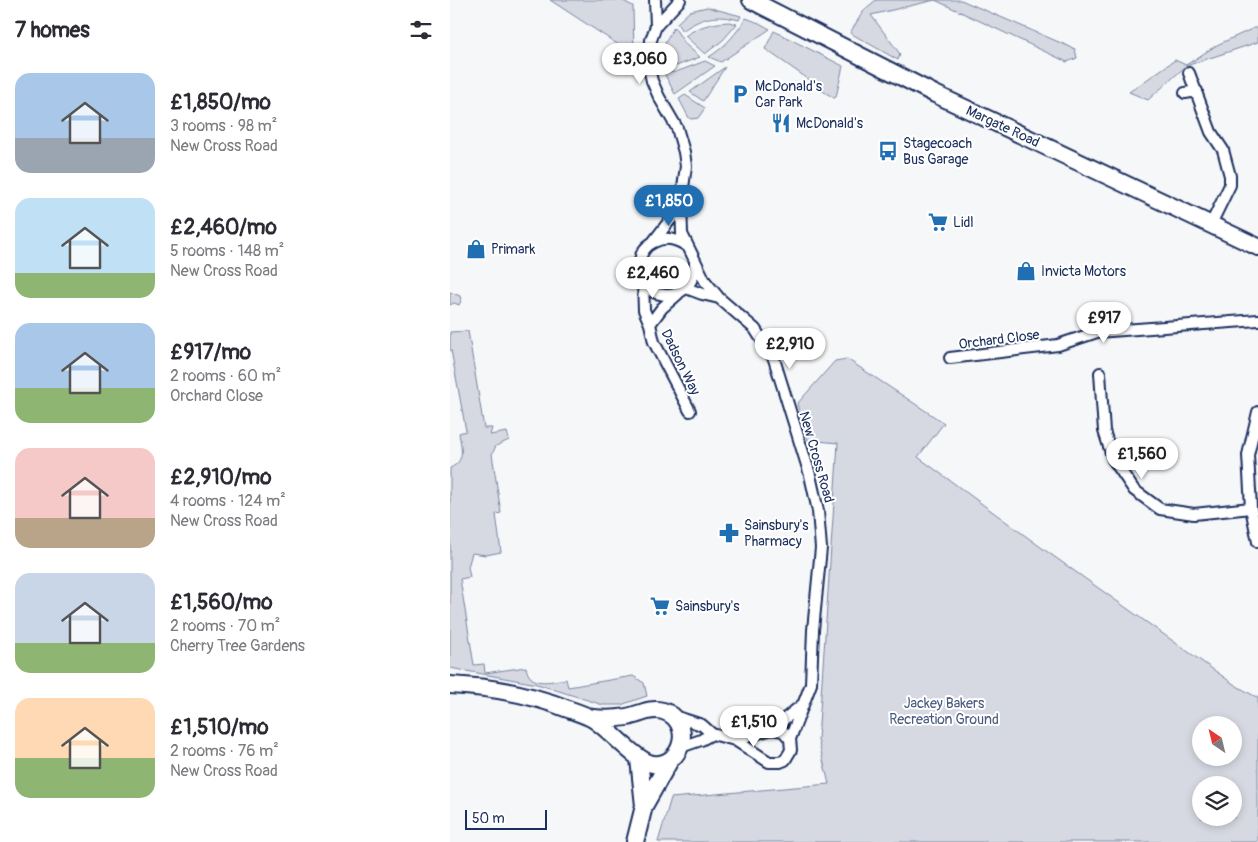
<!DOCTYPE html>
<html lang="en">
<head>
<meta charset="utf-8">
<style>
  :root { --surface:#fff; --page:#f2f2f3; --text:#2b2b33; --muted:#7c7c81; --accent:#1f6fb2 }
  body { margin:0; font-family:Pangolin,sans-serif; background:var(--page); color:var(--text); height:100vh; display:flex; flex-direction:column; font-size:19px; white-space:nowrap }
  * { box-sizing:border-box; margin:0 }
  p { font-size:16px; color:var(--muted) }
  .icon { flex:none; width:28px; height:28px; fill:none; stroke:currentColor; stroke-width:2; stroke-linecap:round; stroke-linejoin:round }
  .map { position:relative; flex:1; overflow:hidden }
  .details { display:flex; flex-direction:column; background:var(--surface); width:450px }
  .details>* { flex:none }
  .needle { width:32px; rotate:325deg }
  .buttons { position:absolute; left:742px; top:716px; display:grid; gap:10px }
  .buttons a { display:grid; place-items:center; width:50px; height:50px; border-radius:50%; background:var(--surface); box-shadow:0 2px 8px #0003; font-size:25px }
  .scale { position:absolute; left:15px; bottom:12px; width:82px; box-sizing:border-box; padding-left:5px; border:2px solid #1b2f5e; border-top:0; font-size:14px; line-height:18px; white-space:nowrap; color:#1b2f5e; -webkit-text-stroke:4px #fff; paint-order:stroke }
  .price { position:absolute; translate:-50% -42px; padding:0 11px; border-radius:18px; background:#fff; color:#222; font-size:16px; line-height:32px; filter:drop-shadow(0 1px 2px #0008) }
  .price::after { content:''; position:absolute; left:50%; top:30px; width:15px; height:11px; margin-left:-8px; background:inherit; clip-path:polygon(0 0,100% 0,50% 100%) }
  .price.selected { background:var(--accent); color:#fff }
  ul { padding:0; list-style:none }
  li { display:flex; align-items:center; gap:15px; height:125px; padding:0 15px }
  li span { display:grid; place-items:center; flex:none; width:140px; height:100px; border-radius:15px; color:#555 }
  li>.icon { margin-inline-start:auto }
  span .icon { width:60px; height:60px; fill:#fffc; stroke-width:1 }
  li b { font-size:21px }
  h2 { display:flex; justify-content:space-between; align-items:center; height:60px; padding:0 15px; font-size:21px }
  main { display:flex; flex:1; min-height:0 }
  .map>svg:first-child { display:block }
  .green { fill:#d6d9e2; stroke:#7884a0; fill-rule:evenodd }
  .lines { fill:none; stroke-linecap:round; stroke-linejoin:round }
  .minor-casing { stroke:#1b2f5e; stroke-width:14 }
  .primary-casing { stroke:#1b2f5e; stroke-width:20 }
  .minor { stroke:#fff; stroke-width:10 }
  .primary { stroke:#fff; stroke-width:16 }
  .labels { text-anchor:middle; stroke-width:4; stroke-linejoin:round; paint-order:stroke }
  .poi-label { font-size:14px; fill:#1b2f5e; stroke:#fff; text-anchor:start }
  .street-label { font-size:14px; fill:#1b2f5e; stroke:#fff }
  .park-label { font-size:14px; fill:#4a5a7f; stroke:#fff }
</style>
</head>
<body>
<main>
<section class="details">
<h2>7 homes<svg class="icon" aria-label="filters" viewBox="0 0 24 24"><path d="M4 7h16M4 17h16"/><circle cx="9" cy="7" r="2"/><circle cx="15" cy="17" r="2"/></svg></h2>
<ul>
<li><span style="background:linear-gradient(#a9c7e8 65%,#9aa5b1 0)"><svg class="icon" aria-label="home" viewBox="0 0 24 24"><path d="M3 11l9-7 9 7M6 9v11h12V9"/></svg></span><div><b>£1,850/mo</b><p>3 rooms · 98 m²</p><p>New Cross Road</p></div></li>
<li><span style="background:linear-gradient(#bfe0f5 75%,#8fb573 0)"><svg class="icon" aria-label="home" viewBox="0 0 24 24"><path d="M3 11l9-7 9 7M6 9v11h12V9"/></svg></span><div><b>£2,460/mo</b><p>5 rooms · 148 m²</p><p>New Cross Road</p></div></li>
<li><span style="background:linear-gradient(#a9c7e8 65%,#8fb573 0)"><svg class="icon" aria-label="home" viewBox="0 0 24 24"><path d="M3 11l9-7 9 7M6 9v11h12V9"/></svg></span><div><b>£917/mo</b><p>2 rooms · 60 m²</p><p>Orchard Close</p></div></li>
<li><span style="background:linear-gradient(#f6c9c9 70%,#b9a48a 0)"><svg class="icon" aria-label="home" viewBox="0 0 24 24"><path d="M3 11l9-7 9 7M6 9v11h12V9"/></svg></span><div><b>£2,910/mo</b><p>4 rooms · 124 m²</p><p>New Cross Road</p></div></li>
<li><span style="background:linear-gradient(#c9d6e8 70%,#8fb573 0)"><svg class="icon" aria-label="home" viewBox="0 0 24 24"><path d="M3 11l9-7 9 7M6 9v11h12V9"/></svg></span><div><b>£1,560/mo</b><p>2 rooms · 70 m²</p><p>Cherry Tree Gardens</p></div></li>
<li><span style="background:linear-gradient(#ffd9b3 60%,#8fb573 0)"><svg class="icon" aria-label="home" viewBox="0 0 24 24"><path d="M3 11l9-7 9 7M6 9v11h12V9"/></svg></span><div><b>£1,510/mo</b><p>2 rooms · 76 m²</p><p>New Cross Road</p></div></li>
</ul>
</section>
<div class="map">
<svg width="808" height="842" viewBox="0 0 808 842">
  <rect width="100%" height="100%" fill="#f6f7f9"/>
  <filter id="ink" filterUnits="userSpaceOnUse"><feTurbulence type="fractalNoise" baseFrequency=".02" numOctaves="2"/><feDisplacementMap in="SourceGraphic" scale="10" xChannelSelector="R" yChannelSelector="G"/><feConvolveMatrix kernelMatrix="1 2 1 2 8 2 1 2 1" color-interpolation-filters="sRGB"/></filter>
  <g filter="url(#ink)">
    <path class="green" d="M100 0H171L183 6 184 55Z
      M426 0H511L625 49 627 58 617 62 485 0 421 15 450 54 448 60 400 33 414 10Z
      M257 7 291 16 289 20C266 14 252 17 232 31L227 23 240 11Z
      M296 18 309 23 320 29 271 62 259 57C275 47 286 34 296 18Z
      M279 22 287 24 273 40 255 54 235 36C249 26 262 23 279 22Z
      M224 27 236 45 250 57 226 66 213 68 214 45Z
      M804 28H808V42L736 66 698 100 679 92 725 60 736 65 767 45Z
      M324 31 393 66 386 97 384 98 371 90V88L315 49Z
      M255 61 265 66 225 94 214 73 226 72Z
      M275 67 253 101 240 92Z
      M235 95 255 108 248 118 242 119 239 118 229 99Z
      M0 292 10 296 11 301 9 305 4 303 0 305Z
      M18 331 34 428H42L40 435 57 432 59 440 46 446 42 454 51 513 46 514 51 552 36 555 22 553 18 567 20 577 10 579 24 665 34 664 35 673 76 667C79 688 101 681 116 679L118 687 183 676 194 683 197 696 171 705H153L87 684 0 668V468C16 461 11 448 9 433L16 431 1 350H0V332Z
      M397 359 494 423 468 457 592 548 785 685 808 698V842H208L221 798 379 784 368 740 388 443 358 440 347 404 385 361ZM751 725H784V758H751ZM751 785H784V818H751Z"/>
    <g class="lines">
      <defs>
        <path id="minor" d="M205 0 206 26
          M230 0 206 26 201 40 199 68 202 81 209 97 227 128 234 152 236 166 231 202 232 234 255 281 269 298 305 329 324 359 360 475 368 511 371 548 363 630 361 684 340 739
          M739 73 761 132 773 150 780 176V185L761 224
          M735 93 747 91
          M203 242 224 215 230 204
          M237 246C226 239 216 236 204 242 197 245 191 252 190 260 179 300 245 312 245 262
          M193 283 194 310 200 324 204 342 240 411
          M236 288 252 294 269 298
          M200 324 212 308 228 294
          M500 358 608 345 647 332 808 320
          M650 373 654 431 663 459 684 490 710 509 744 514 801 508
          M808 412 798 455 801 508 808 542
          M224 716 252 725 262 734 285 740 319 762H330L335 760 341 750 340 739 333 731 322 729
          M285 740 322 729 352 705
          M231 747 251 740 262 734"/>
        <path id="primary" d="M301 0 485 94 808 247
          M0 685C41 687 81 694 118 709 126 712 136 715 143 719 160 729 186 762 203 764 234 767 244 720 213 711 200 707 189 715 177 717 165 719 154 719 143 718
          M189 759 194 806
          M185 842 194 806 220 760"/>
      </defs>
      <use href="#minor" class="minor-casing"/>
      <use href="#primary" class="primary-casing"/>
      <use href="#minor" class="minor"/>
      <use href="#primary" class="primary"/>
    </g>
  </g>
  <defs>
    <symbol id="parking-bare" viewBox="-9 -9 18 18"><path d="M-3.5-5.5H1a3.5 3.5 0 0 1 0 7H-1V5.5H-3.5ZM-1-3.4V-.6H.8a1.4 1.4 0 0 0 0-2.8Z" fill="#1f6fb2" stroke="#fff" stroke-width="2.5" paint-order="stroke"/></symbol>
    <symbol id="restaurant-bare" viewBox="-9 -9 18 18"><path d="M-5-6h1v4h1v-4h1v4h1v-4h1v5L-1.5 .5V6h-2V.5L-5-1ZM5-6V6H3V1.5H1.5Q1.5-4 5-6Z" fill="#1f6fb2" stroke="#fff" stroke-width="2.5" paint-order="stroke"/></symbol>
    <symbol id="bus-bare" viewBox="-9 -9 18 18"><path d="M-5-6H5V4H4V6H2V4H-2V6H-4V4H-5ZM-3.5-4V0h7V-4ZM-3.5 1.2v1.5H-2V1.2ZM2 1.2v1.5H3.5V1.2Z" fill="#1f6fb2" stroke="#fff" stroke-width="2.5" paint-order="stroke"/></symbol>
    <symbol id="supermarket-bare" viewBox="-9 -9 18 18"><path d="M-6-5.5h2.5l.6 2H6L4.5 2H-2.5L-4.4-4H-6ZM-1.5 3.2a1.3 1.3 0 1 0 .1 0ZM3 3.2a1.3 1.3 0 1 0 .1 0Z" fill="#1f6fb2" stroke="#fff" stroke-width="2.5" paint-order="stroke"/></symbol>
    <symbol id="shop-bare" viewBox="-9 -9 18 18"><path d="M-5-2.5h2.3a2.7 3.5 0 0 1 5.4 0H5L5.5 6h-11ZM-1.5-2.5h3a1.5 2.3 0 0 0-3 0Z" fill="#1f6fb2" stroke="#fff" stroke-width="2.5" paint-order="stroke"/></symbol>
    <symbol id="pharmacy-bare" viewBox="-9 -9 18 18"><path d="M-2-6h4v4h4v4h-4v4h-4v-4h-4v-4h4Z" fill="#1f6fb2" stroke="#fff" stroke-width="2.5" paint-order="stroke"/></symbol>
  </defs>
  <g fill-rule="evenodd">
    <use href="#parking-bare" x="276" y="80" width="28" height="28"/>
    <use href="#restaurant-bare" x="317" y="109" width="28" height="28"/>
    <use href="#bus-bare" x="424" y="137" width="28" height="28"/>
    <use href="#supermarket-bare" x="474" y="208" width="28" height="28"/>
    <use href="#shop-bare" x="12" y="235" width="28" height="28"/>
    <use href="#shop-bare" x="562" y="257" width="28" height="28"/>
    <use href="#pharmacy-bare" x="265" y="519" width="28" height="28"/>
    <use href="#supermarket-bare" x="196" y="592" width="28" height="28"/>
  </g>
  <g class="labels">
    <g class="poi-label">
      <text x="305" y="91">McDonald's<tspan x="305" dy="16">Car Park</tspan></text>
      <text x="346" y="128">McDonald's</text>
      <text x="453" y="148">Stagecoach<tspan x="453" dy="16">Bus Garage</tspan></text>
      <text x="503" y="227">Lidl</text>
      <text x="41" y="254">Primark</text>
      <text x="591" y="276">Invicta Motors</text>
      <text x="294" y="530">Sainsbury's<tspan x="294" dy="16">Pharmacy</tspan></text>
      <text x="225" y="611">Sainsbury's</text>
    </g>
    <g class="street-label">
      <text transform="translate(553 126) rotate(25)" y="5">Margate Road</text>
      <text transform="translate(549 339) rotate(-7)" y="5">Orchard Close</text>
      <text transform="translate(231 362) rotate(64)" y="5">Dadson Way</text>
      <text transform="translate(367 457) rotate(74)" y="5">New Cross Road</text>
    </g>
    <g class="park-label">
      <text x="494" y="708">Jackey Bakers<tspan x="494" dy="16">Recreation Ground</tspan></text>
    </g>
  </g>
</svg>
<div class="buttons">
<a><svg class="needle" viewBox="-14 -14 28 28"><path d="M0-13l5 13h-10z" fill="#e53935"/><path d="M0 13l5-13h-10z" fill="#7c7c81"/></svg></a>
<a><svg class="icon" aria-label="layers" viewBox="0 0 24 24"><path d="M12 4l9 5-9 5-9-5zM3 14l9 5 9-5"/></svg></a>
</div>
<div class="scale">50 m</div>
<b class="price" style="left:190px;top:85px">£3,060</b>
<b class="price selected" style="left:219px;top:227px">£1,850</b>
<b class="price" style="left:203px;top:299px">£2,460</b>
<b class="price" style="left:654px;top:344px">£917</b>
<b class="price" style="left:340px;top:370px">£2,910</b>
<b class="price" style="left:692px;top:480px">£1,560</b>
<b class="price" style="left:304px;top:748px">£1,510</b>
</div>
</main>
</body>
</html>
